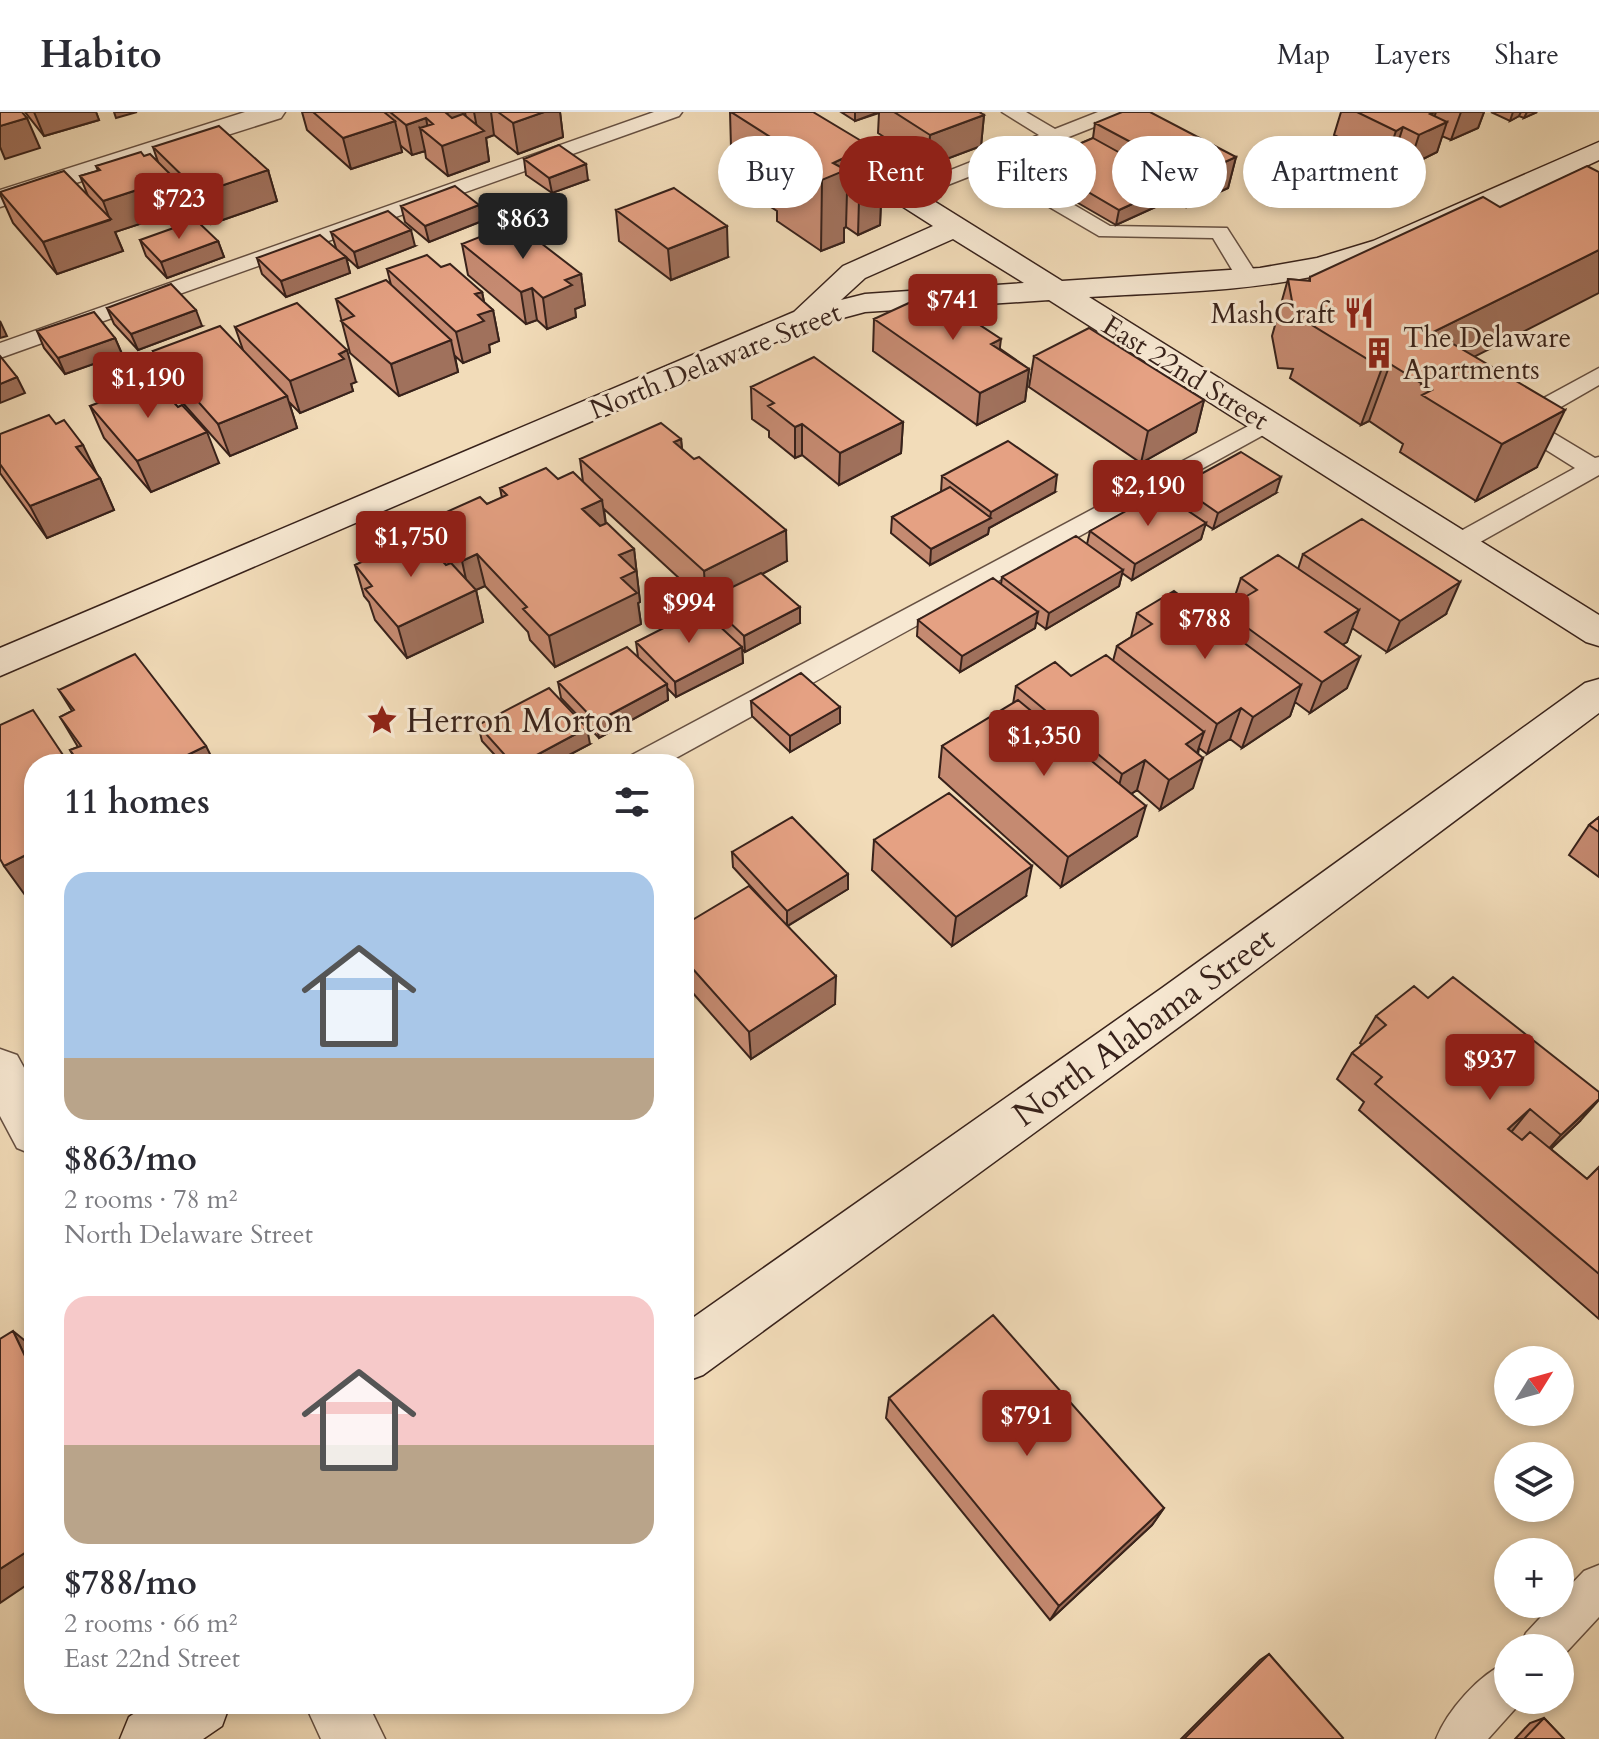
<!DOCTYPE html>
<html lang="en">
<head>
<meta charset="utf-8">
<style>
  :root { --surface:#fff; --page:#f7f7f7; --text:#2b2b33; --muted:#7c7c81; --line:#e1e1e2; --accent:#8f2418 }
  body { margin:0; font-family:Cardo,serif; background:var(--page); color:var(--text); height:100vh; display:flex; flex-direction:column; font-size:30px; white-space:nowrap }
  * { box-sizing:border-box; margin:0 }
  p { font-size:26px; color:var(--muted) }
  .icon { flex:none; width:44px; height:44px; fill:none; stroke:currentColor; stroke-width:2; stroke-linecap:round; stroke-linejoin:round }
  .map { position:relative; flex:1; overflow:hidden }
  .drawer { position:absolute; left:24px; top:642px; width:670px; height:960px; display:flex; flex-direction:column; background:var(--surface); border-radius:32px; box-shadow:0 4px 12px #0003 }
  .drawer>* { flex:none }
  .hud { position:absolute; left:718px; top:24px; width:760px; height:72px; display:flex; gap:16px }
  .needle { width:52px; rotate:53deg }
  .buttons { position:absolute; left:1494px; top:1234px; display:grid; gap:16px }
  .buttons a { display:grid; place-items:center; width:80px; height:80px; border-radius:50%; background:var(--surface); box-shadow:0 4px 12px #0003; font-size:40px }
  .price { position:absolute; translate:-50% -68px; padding:0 18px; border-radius:8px; background:var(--accent); color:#fff; font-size:26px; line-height:52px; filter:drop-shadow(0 2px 4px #0008) }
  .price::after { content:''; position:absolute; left:50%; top:48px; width:24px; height:18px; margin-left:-12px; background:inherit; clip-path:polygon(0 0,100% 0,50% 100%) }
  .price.selected { background:#222; color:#fff }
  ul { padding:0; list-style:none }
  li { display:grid; align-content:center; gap:16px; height:424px; padding:0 40px }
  li span { display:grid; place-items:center; height:248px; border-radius:24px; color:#555 }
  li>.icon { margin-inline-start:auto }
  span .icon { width:144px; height:144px; fill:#fffc; stroke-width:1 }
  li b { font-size:34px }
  h2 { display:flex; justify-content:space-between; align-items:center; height:96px; padding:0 40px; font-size:34px }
  .pill { padding:0 28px; border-radius:36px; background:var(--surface); box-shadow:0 4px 12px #0003; font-size:28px; line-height:72px }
  .pill.selected { background:var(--accent); color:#fff }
  header { display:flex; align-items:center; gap:48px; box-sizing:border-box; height:112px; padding:0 40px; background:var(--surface); border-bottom:2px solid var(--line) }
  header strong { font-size:38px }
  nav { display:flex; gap:44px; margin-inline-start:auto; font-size:28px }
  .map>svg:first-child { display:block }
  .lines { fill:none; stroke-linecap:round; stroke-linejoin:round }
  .service-casing { stroke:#665042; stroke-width:3 }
  .minor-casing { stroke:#665042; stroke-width:3 }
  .secondary-casing { stroke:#38221b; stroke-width:3 }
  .service { fill:#f7e8d2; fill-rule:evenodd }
  .minor { fill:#f7e8d2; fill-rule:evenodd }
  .secondary { fill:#f7e8d2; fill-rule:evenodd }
  .wall { fill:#c58a71; stroke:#38221b; stroke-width:2 }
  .shaded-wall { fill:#a0715c; stroke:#38221b; stroke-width:2 }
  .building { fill:#e5a183; stroke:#38221b; stroke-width:2 }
  .labels { text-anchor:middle; stroke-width:6; stroke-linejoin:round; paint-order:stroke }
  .far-poi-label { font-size:28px; fill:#38221b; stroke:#f7e8d2; text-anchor:end }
  .far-street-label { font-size:28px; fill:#38221b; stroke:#f7e8d2 }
  .poi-label { font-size:34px; fill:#38221b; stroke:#f7e8d2; text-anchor:start }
  .street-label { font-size:34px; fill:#38221b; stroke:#f7e8d2 }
</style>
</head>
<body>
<header>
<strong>Habito</strong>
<nav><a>Map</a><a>Layers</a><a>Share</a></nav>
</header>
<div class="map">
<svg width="1599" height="1627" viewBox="0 0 1599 1627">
  <rect width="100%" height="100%" fill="#f2dcb9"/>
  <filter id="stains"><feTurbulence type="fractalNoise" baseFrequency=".0025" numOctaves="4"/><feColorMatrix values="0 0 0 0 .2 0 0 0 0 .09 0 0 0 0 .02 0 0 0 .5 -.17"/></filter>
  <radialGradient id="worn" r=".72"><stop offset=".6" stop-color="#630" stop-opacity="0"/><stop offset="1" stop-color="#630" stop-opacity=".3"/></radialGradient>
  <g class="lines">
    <defs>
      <path id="service" d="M654 0H682L679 4 0 246V231Z
        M1002 0H1026L1055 17 1098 0H1125L1122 4 1003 51 1110 114 1227 116 1259 166 1248 173 1240 171 1213 126 1099 124 986 58 912 87H898L895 83 898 79 1039 23Z
        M1599 256V273L1540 307 1550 319 1595 346 1599 345V363L1466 438 1457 441 1448 438 1444 432 1448 426 1575 356 1532 329 1514 305 1518 300Z
        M1267 304 1276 306 1279 311 1276 316 665 652H625L630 644Z
        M1599 1453V1505L1560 1547V1536H1519L1526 1521 1553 1492H1560V1484L1584 1459Z
        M1508 1550V1588H1523L1488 1627H1436C1447 1599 1479 1562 1508 1550Z"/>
      <path id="minor" d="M245 0H285L281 6 0 95V78Z
        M0 937 17 943 34 974V1043L17 1036 0 1004Z
        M305 1592H368L385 1627H321Z"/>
      <path id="secondary" d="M760 0H791L1062 169 1260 156 1317 146 1373 129 1599 30V48C1514 87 1414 142 1324 162 1247 180 1167 180 1089 185L1599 503V534L1586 530 1049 188 865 200 813 214 0 564V536L794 200 843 154 933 114 764 6ZM953 127 1024 171 865 182 841 188 865 166Z
        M1599 567V601L1194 904 703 1263 684 1270V1212L1162 876 1585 571Z
        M148 1592H230L222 1614 203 1627H120L129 1605Z"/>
    </defs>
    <use href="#service" class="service-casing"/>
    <use href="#minor" class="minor-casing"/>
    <use href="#secondary" class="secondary-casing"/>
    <use href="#service" class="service"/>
    <use href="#minor" class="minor"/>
    <use href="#secondary" class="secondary"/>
  </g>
  <path class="wall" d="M25 0H96L99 8 44 24Z
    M302 0H560L563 25 518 42 494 23 486 26 489 49 448 64 426 46 425 39 412 43 400 33 402 40 351 57 307 18Z
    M730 0 883 42 880 113 858 123 846 115 844 116V130L821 139 777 109V99L732 70Z
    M841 0H979L984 3 981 34 928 54 878 21 879 1 855 9Z
    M1341 0H1484L1478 16 1451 28 1442 24 1437 40 1409 54 1393 46 1386 49 1334 23Z
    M1491 0H1537L1524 6 1519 4 1510 9Z
    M1095 11 1236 45 1228 76 1187 95 1173 87 1116 113 1035 66 1037 50 1093 26Z
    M153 35 268 58 277 89 211 112 179 81 185 97 115 120 123 139 57 162 13 111 0 82V80L88 84 80 64 98 59 96 54 144 44 158 50Z
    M524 47 588 68 552 81 526 63Z
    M401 94 482 109 429 130 405 110Z
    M616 98 728 145 671 168 619 129Z
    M331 120 415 134 358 156 346 145 350 161 286 185 262 162 257 146 336 136Z
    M140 128 218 129 224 145 167 166 146 144Z
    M462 132 581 162 585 193 575 197 576 205 547 217 537 208 526 212 468 163Z
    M441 155 482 180 484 190 493 198 499 229 489 233 490 240 463 251 455 244 458 260 399 284 350 241 336 187 391 173 387 157Z
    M1310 165 1475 245 1537 355 1476 389 1400 340 1403 332 1369 309 1361 313 1290 266 1293 257 1278 256 1272 224 1288 167 1309 169Z
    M933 190 1029 257 1025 289 977 313 873 239 874 207Z
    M107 196 202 214 138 238 114 212Z
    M235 215 356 270 351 272 353 279 300 301 289 290 297 316 230 344 165 271 153 239 243 238Z
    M37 219 115 226 122 242 65 262 44 236Z
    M1034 244 1204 288 1196 320 1141 351 1029 275Z
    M751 275 903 310 901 341 839 373 802 343 795 346 769 325V319L752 307Z
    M170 280 175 292 219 351 151 380 104 326 90 294Z
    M0 322 96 362 100 366 114 398 47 426 0 361Z
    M681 327 682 337 787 449 762 462 800 511 745 540 742 537 743 551 676 585 667 576 668 588 599 626 561 586 558 570 638 545 636 530 707 502 706 491 604 397 606 412 634 437 640 490 638 491 641 512 555 555 530 528 528 520 485 474 476 478 483 510 407 546 375 508 369 490 364 484 355 453 377 443 374 434 443 450 436 422 446 418 442 402 487 392 502 386 500 376 558 367 583 370 580 347Z
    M942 364 1055 380 989 416 988 422 930 453 891 421 892 405 941 380Z
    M1179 374 1276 381 1213 417 1205 412 1201 427 1132 468 1122 461 1119 474 1046 517 1036 510 1035 516 960 560 917 524 918 508 1001 472 1002 465 1087 432 1090 419 1175 390Z
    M1303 442 1446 502 1387 540 1352 516 1347 530 1342 532 1347 576 1310 601 1295 590 1290 604 1242 636 1230 627 1207 642 1199 636 1193 676 1160 698 1137 678 1131 682 1137 724 1061 775 939 665 942 634 1013 592 1016 574 1071 564 1113 549 1117 534 1131 525 1137 501 1219 512 1223 498 1232 493 1241 466 1298 457Z
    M59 578 215 652H78L70 638 78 635 60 605 72 599Z
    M751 589 840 595V611L790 640 752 604Z
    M478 613 590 632 552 652H503L482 629Z
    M1599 705V765L1569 743 1589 713Z
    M874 728 1026 784 952 834 872 758Z
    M732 740 848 762V777L788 814 835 892 751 947 684 871V813L776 802 733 755Z
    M1376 904 1580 1009 1551 1037 1587 1067 1599 1055V1207L1359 998 1364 990 1337 967 1352 941 1362 933 1360 931Z
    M889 1286 1164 1396 1152 1413 1050 1508 886 1306Z
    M1269 1542 1342 1627H1181L1260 1548Z
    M1544 1606 1564 1627H1515L1530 1611Z"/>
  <path class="shaded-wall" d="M34 0H96L99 8 44 24Z
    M114 0H137L116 6Z
    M449 0H465L469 24 478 21 474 0H491L494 23 486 26 489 49 448 64 442 34 446 1Z
    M544 0H560L563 25 518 42 513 11Z
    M855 0H879L855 9Z
    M1434 0H1436L1430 18 1447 10 1437 40 1409 54 1419 23 1430 2Z
    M1461 0H1484L1478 16 1451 28Z
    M1513 0H1521L1519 4 1510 9Z
    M1527 0H1537L1524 6Z
    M984 3 981 34 928 54 930 23Z
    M27 6 40 36 5 47 0 35V14Z
    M426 6 429 23 420 16 425 39 412 43 406 13Z
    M395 9 402 40 351 57 343 26Z
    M1403 15 1393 46 1386 49 1396 19Z
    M883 42 880 113 858 123 860 52Z
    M848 44 846 115 844 116V130L821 139 822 68 833 51Z
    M1236 45 1228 76 1187 95 1194 64Z
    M586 52 588 68 552 81 549 66Z
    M268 58 277 89 211 112 200 81Z
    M174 66 185 97 115 120 123 139 57 162 43 130 110 108 103 89Z
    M1176 72 1173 87 1116 113 1119 98Z
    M479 93 482 109 429 130 425 114Z
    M727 114 728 145 671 168 668 137Z
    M411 118 415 134 358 156 354 140Z
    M218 129 224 145 167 166 161 150Z
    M1599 138V181L1421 272 1433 220Z
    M346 145 350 161 286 185 281 169Z
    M581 162 585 193 575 197 576 205 547 217 543 186 565 168Z
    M532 176 537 208 526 212 521 180Z
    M482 180 486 200 493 198 499 229 489 233 490 240 463 251 456 220 475 182Z
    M196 198 202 214 138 238 131 222Z
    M0 209 7 224 0 226Z
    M115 226 122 242 65 262 58 246Z
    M1001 227 997 259 991 232Z
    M451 228 458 260 399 284 391 252Z
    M347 238 356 270 351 272 353 279 300 301 290 269Z
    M1390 252 1369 309 1361 313 1382 256Z
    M1029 257 1025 289 977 313 980 281Z
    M17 265 25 281 0 291V272Z
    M170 280 183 312 166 282Z
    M287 284 297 316 230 344 218 312Z
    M1204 288 1196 320 1141 351 1148 319Z
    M1565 298 1537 355 1476 389 1502 332Z
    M903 310 901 341 839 373 840 341Z
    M802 312V343L795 346V315Z
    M207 320 219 351 151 380 137 349Z
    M681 327 684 359 674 330Z
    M83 333 98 364 76 335Z
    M1057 363 1055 380 989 416 988 422 930 453 931 437 990 406 991 400Z
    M1281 365 1276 381 1213 417 1218 401Z
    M100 366 114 398 47 426 30 394Z
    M602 388 607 420 582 397Z
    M1206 411 1201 427 1132 468 1135 452Z
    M786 418 787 449 708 490 706 488V491L704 459Z
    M634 437 640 490 638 491 641 512 555 555 549 524 619 443Z
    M477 442 485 474 469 481 462 449Z
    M1123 458 1119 474 1046 517 1049 501Z
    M1460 470 1446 502 1387 540 1400 509Z
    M476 478 483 510 407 546 398 515Z
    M800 495V511L745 540 744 524Z
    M1359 498 1347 530 1313 551 1325 520Z
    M1038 500 1035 516 960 560 962 544Z
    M742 535 743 551 676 585 675 570Z
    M1360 545 1347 576 1310 601 1322 570Z
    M667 572 668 588 599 626 596 610Z
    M1301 573 1290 604 1242 636 1253 605Z
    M840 595V611L790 640V624Z
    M1241 596 1230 627 1207 642 1217 612Z
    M587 616 590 632 552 652H520Z
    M1204 620 1194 650 1186 632Z
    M206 634 215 652H169Z
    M1203 646 1193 676 1160 698 1169 668Z
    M1145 648 1137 678 1114 693 1122 662Z
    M1146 694 1137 724 1061 775 1068 745Z
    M34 739V779L25 783 4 754Z
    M1032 754 1026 784 952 834 956 805Z
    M848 762V777L787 814V799Z
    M836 864 835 892 751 947 749 920Z
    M1599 988 1580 1009 1538 1049 1561 1023Z
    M1530 997 1509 1023 1508 1017Z
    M13 1219 34 1236V1263Z
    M1164 1396 1152 1413 1050 1508 1059 1494Z
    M34 1435V1468L0 1491V1457Z"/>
  <path class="building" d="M0 0H22L27 6 0 14Z
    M313 0H384L395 9 343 26Z
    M390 0H449L446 1 452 6 463 2 484 19 442 34 420 16 433 12 426 6 406 13Z
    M498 0H544L513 11Z
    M731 0H813L883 42 860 52 848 44 833 51 846 58 822 68 776 39 786 35Z
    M894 0H979L984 3 930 23Z
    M1122 0H1150L1236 45 1194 64 1095 11Z
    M1357 0H1434L1430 2 1447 10 1419 23 1403 15 1396 19Z
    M219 14 268 58 200 81 153 35Z
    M1093 26 1176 72 1119 98 1037 50Z
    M559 33 586 52 549 66 524 47Z
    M141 40 144 44 150 42 174 66 103 89 80 64 100 58 96 54Z
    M1587 54 1599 60V138L1433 220 1565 298 1502 332 1422 283 1432 278 1390 252 1382 256 1307 210 1315 206 1314 201 1294 200 1288 167 1310 169V165L1483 85 1500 95Z
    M64 59 111 107 43 130 0 80Z
    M455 74 479 93 425 114 401 94Z
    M674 76 727 114 668 137 616 98Z
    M388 99 411 118 354 140 331 120Z
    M196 108 218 129 161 150 140 128Z
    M515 111 581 162 565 168 572 173 543 186 532 176 521 180 462 132Z
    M320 123 346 145 281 169 257 146Z
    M427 143 441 155 450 152 482 180 475 182 493 198 478 203 484 209 456 220 387 157Z
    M386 168 451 228 391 252 341 209 354 204 336 187Z
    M171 172 196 198 131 222 107 196Z
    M924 184 933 190 940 187 1001 227 991 232 1029 257 980 281 874 207Z
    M297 191 347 238 339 242 344 247 290 269 235 215Z
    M94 200 115 226 58 246 37 219Z
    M220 214 287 284 218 312 153 239Z
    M1089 216 1204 288 1148 319 1034 244Z
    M0 244 17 265 0 272Z
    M814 245 903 310 840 341 802 312 795 315 768 294 774 291 751 275Z
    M159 267 170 280 166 282 178 295 182 293 207 320 137 349 90 294Z
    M49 303 56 312 64 308 83 333 76 335 100 366 30 394 0 352V322Z
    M661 311 681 327 674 330 694 347 699 345 786 418 704 459 580 347Z
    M1008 329 1057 363 991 400 942 364Z
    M1241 340 1281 365 1218 401 1179 374Z
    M546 356 558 367 573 360 602 388 582 397 600 414 607 411 634 437 619 443 636 459 621 466 637 481 549 524 523 497 527 495 477 442 462 449 436 422 453 414 442 402 480 385 487 392 507 383 500 376Z
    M950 375 991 406 931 437 892 405Z
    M1160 380 1206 411 1135 452 1090 419Z
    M1362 407 1460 470 1400 509 1303 442Z
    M413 417 446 453 451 451 476 478 398 515 365 477 372 474 355 453 381 441 374 434Z
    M1076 424 1123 458 1049 501 1002 465Z
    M1278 443 1359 498 1325 520 1360 545 1322 570 1223 498 1257 478 1241 466Z
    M761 461 800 495 744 524 706 488Z
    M993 466 1038 500 962 544 918 508Z
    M1174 479 1301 573 1253 605 1241 596 1217 612 1117 534 1152 512 1137 501Z
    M701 497 742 535 675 570 636 530Z
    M627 535 667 572 596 610 558 570Z
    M135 542 206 634 169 652H80L70 638 81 634 60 605 74 598 59 578Z
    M1106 543 1204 620 1186 632 1203 646 1169 668 1145 648 1122 662 1016 574 1055 550 1071 564Z
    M801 561 840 595 790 624 751 589Z
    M549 576 587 616 520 652H513L478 613Z
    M1018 588 1146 694 1068 745 942 634Z
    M33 598 69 652H34V739L4 754 0 747V613Z
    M949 681 1032 754 956 805 874 728Z
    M792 705 848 762 787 799 732 740Z
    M1599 705V720L1589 713Z
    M749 774 836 864 749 920 684 847V813Z
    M1453 865 1599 980V987L1561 1023 1530 997 1508 1017 1522 1028 1530 1020 1587 1067 1599 1055V1162L1375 972 1382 965 1352 941 1386 913 1376 904 1414 874 1428 886Z
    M993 1203 1164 1396 1059 1494 889 1286Z
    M13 1219 34 1263V1435L0 1457V1227Z
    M1269 1542 1343 1626 1342 1627H1184Z
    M1544 1606 1564 1627H1524Z"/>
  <defs>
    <symbol id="restaurant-bare" viewBox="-9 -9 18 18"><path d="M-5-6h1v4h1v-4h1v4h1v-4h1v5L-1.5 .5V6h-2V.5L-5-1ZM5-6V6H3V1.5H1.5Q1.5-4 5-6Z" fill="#8f2418" stroke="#f7e8d2" stroke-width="2.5" paint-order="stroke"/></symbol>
    <symbol id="building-bare" viewBox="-9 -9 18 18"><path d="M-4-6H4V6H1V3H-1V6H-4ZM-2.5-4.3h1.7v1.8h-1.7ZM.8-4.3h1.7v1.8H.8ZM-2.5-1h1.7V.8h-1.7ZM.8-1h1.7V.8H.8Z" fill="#8f2418" stroke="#f7e8d2" stroke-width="2.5" paint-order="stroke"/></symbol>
    <symbol id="sight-bare" viewBox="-9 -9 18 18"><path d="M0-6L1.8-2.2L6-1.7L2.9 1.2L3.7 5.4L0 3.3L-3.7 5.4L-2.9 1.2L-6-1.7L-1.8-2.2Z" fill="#8f2418" stroke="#f7e8d2" stroke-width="2.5" paint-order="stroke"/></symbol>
  </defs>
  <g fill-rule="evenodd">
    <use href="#restaurant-bare" x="1337" y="179" width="44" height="44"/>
    <use href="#building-bare" x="1357" y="219" width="44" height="44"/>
    <use href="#sight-bare" x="360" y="586" width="44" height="44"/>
  </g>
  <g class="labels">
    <g class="far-poi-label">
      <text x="1335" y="211">MashCraft</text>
      <text x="1403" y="235" text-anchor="start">The Delaware<tspan x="1403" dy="32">Apartments</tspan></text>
    </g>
    <g class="far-street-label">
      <text transform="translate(715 248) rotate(-22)" y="10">North Delaware Street</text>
      <text transform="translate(1186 260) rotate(32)" y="10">East 22nd Street</text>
    </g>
    <g class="poi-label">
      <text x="406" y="620">Herron Morton</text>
    </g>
    <g class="street-label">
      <text transform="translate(1143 914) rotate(-36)" y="12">North Alabama Street</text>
    </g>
  </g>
  <rect width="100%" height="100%" filter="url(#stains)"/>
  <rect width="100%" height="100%" fill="url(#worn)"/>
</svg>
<div class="buttons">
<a><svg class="needle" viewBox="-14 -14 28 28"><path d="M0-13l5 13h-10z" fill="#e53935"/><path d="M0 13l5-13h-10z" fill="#7c7c81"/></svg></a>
<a><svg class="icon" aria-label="layers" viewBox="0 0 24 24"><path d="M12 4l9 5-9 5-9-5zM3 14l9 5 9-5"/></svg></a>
<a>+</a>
<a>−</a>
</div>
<b class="price" style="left:179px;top:129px">$723</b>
<b class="price selected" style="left:523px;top:149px">$863</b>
<b class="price" style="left:953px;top:230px">$741</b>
<b class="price" style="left:148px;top:308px">$1,190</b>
<b class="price" style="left:1148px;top:416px">$2,190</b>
<b class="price" style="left:411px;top:467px">$1,750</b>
<b class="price" style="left:689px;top:533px">$994</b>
<b class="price" style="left:1205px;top:549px">$788</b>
<b class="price" style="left:1044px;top:666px">$1,350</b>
<b class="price" style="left:1490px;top:990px">$937</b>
<b class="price" style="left:1027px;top:1346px">$791</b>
<div class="hud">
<a class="pill">Buy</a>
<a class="pill selected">Rent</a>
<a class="pill">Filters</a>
<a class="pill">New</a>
<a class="pill">Apartment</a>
</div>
<section class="drawer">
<h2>11 homes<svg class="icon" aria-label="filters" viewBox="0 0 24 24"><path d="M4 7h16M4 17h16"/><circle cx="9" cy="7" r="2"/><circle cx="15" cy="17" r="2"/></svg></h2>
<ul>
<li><span style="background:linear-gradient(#a9c7e8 75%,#b9a48a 0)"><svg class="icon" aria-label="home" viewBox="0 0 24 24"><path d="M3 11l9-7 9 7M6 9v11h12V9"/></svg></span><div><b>$863/mo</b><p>2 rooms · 78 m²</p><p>North Delaware Street</p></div></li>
<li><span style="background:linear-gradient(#f6c9c9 60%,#b9a48a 0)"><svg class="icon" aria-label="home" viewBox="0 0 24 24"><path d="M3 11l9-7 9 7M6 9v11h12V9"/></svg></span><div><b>$788/mo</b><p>2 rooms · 66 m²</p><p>East 22nd Street</p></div></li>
</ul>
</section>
</div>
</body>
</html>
